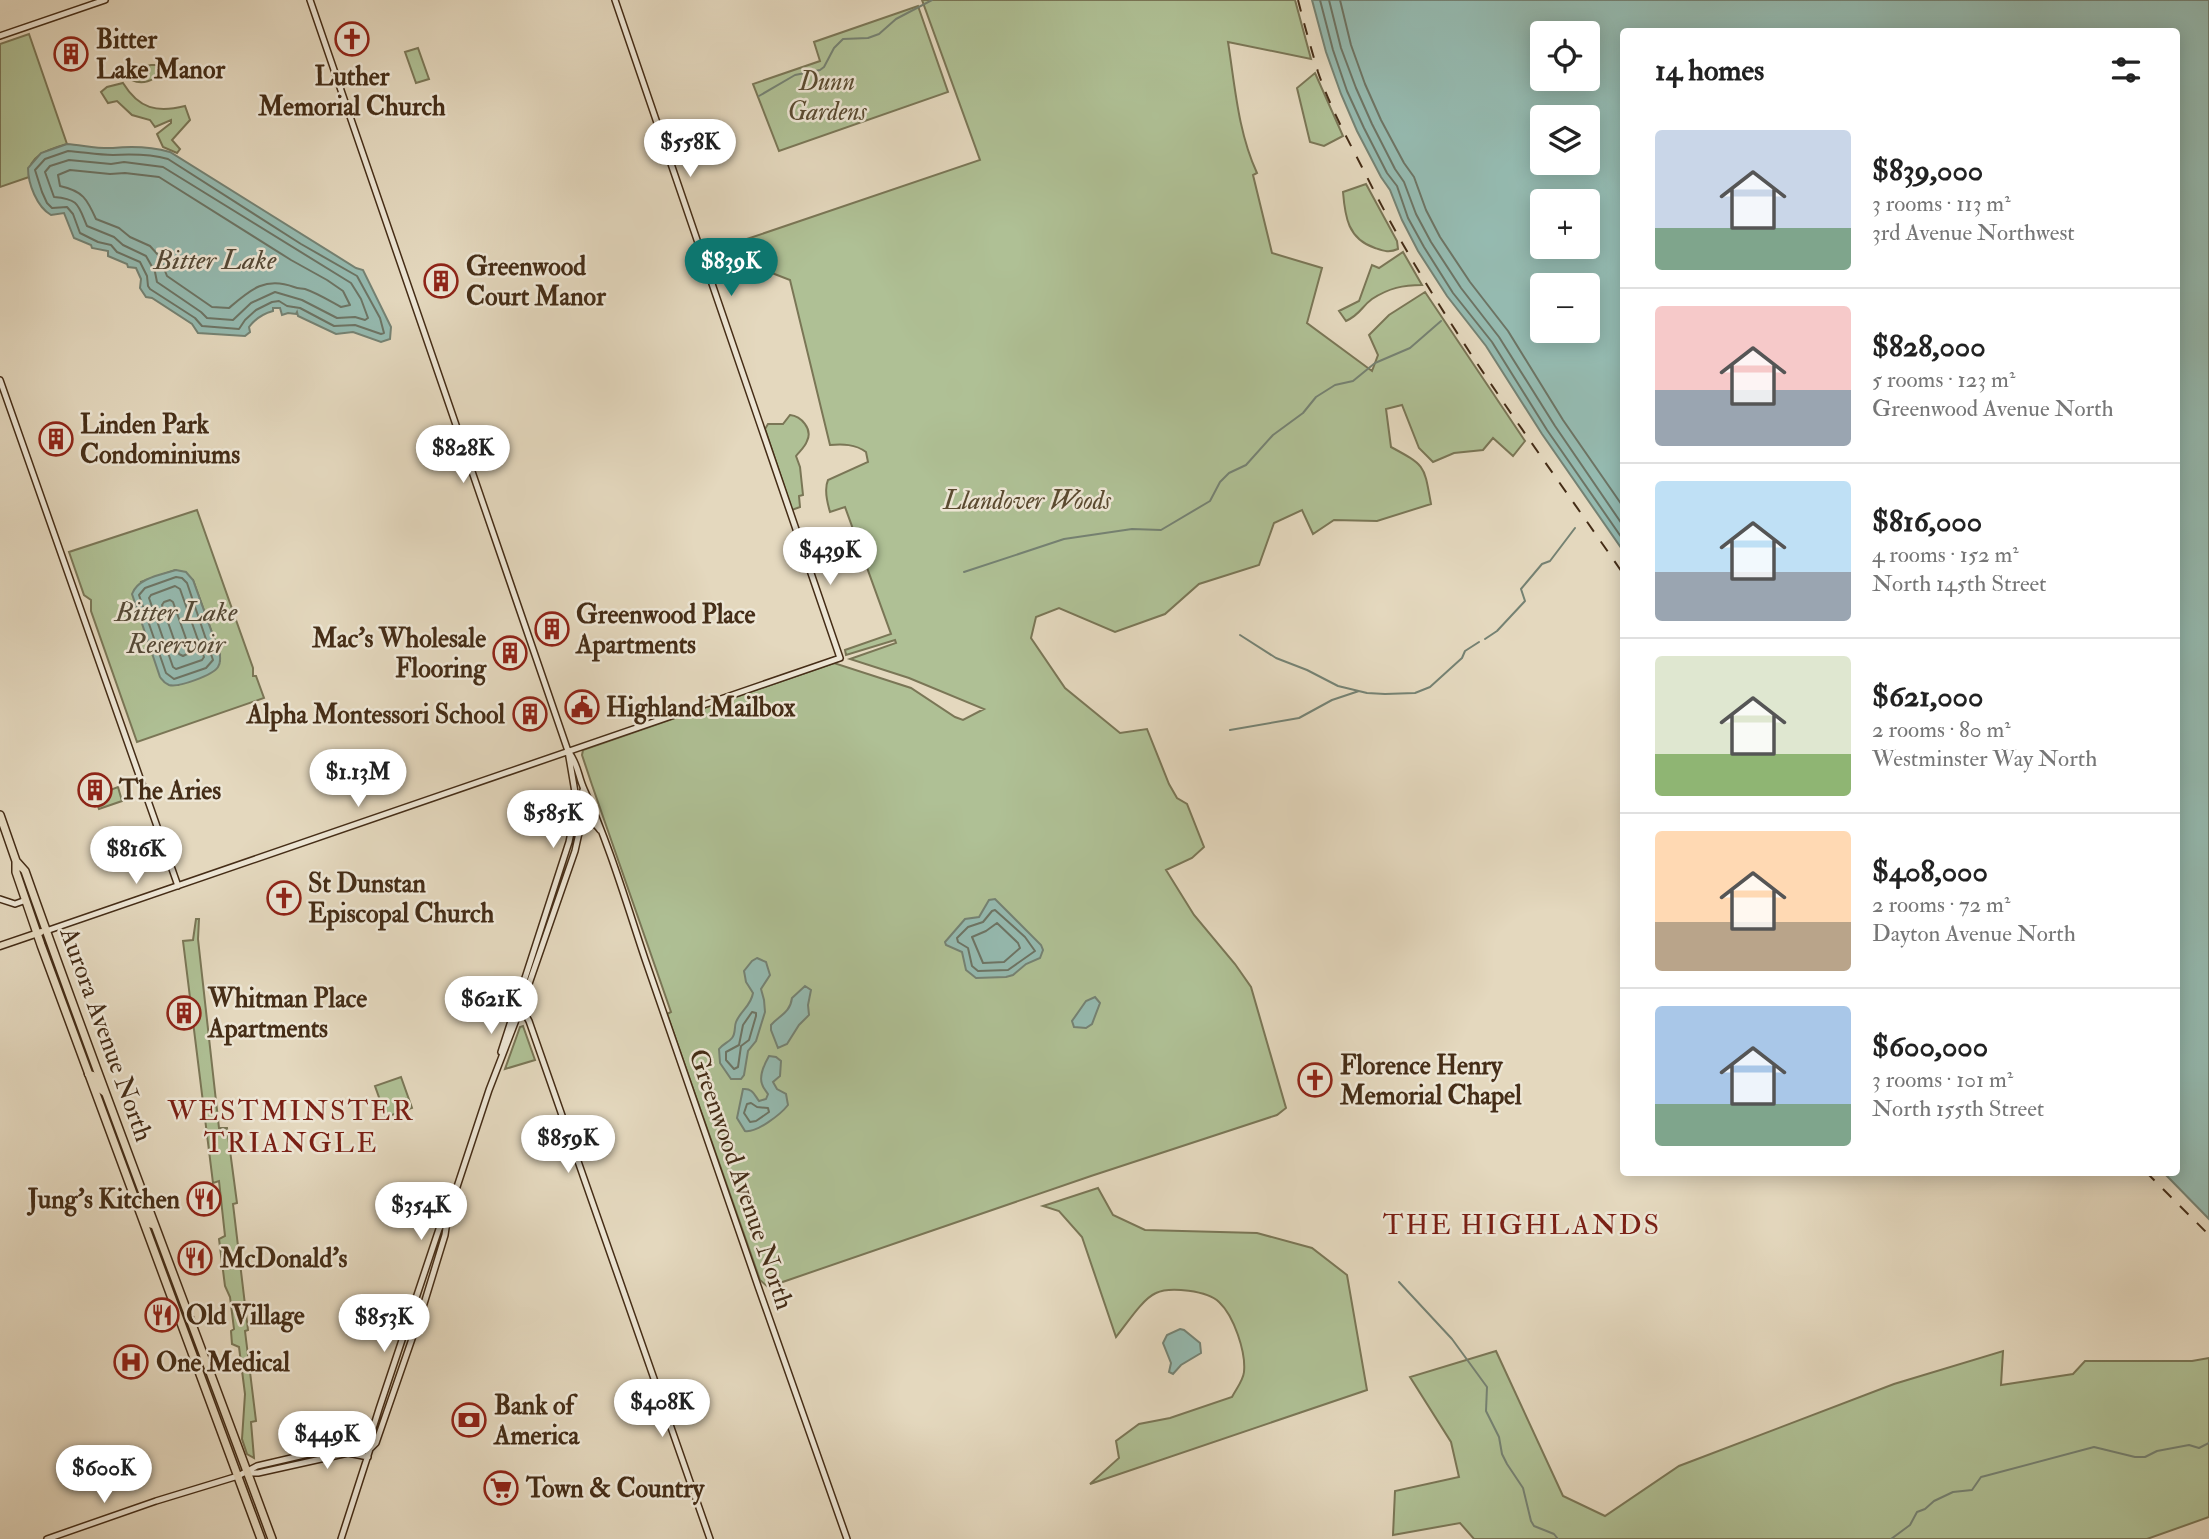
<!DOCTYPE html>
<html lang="en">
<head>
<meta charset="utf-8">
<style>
  :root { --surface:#fff; --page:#f2f2f2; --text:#222; --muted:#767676; --line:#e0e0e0; --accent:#0f766e }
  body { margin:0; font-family:"IM FELL Double Pica",serif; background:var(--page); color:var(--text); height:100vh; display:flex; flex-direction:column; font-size:26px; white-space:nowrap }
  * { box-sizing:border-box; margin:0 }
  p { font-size:23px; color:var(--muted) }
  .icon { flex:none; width:38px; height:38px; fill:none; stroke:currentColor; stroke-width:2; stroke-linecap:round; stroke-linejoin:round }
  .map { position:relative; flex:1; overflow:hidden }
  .side { position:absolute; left:1620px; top:28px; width:560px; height:1148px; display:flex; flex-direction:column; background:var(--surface); border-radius:7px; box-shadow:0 4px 18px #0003 }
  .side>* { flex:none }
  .controls { position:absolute; left:1530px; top:21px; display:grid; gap:14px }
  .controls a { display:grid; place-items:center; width:70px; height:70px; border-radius:7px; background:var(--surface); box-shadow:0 4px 18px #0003; font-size:35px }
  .price { position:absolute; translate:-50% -60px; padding:0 16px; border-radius:24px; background:#fff; color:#222; font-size:23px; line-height:46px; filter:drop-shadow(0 2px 4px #0008) }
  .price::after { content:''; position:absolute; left:50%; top:42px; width:21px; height:16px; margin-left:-10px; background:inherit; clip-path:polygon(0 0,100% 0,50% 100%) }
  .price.on { background:var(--accent); color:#fff }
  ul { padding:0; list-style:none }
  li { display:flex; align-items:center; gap:21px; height:175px; padding:0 35px }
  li+li { border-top:2px solid var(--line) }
  li span { display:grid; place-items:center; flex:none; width:196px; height:140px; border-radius:7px; color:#555 }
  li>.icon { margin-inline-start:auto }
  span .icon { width:84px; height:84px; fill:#fffc; stroke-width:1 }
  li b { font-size:30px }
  h2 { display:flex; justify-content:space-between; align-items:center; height:84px; padding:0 35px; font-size:30px }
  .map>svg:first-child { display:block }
  .green { fill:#afc095; stroke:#7a7656; stroke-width:2; fill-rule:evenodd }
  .water { fill:#95bab0; stroke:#758273; stroke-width:2; fill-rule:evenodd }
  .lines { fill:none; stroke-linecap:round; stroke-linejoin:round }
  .shore { stroke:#6d7464; stroke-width:2 }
  .stream { stroke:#758273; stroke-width:2 }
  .secondary-casing { stroke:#452d17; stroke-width:8 }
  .primary-casing { stroke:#452d17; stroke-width:9 }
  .highway-casing { stroke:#452d17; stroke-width:10 }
  .secondary { stroke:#ede6d5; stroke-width:5 }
  .primary { stroke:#e4d8be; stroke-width:6 }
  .highway { stroke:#e4d8be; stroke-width:7 }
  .rail { stroke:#452d17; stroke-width:2; stroke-dasharray:12 12; stroke-linecap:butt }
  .labels { text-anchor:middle; stroke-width:5; stroke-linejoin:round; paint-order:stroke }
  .poi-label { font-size:26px; font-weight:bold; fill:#452d17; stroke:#ede6d5; text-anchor:start }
  .park-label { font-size:26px; font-style:italic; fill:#5a4a30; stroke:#ede6d5 }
  .street-label { font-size:26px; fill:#452d17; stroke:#ede6d5 }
  .water-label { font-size:28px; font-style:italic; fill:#554936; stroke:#ede6d5 }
  .neighbourhood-label { font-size:28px; letter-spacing:2px; fill:#7a1f14; stroke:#ede6d5 }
</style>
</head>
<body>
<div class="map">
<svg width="2209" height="1539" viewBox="0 0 2209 1539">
  <rect width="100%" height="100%" fill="#e4d8be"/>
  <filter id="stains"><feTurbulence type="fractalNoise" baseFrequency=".00286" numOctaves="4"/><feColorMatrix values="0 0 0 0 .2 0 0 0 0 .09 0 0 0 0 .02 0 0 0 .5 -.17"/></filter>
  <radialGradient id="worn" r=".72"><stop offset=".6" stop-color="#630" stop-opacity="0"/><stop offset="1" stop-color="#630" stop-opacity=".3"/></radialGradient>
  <path class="green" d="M922 0H1295L1311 59 1228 42C1235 86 1238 132 1257 173L1253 175 1272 253 1322 268 1307 323 1372 371 1378 355 1369 335 1389 315 1425 292 1525 441 1513 456 1493 438 1483 450 1454 453 1433 462 1419 448 1402 405 1386 409 1391 447C1426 466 1424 465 1431 504L1377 521 1334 520 1313 534 1302 510 1274 523 1259 565 1199 584 1165 614 1115 632 1059 608 1036 617 1031 638 1065 688 1120 733 1147 729 1169 784 1177 798 1187 804 1204 847 1192 858 1166 870 1194 915 1235 964 1251 987 1286 1108 1277 1115 1091 1176 768 1287 760 1280 667 1014 671 1012 592 785 582 755 583 750 834 663 911 688 955 717 963 720 984 709 909 678 850 659 896 643 895 640 846 655 845 650 891 634 845 507 830 512C827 502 824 489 828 480L868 462 866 452C855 444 843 444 830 445L790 280 746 263 747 251 744 240 980 160Z
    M918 6 948 92 779 151 753 84 820 61 814 42Z
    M29 34 67 144C50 149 27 155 29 177L0 187V44Z
    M418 48 429 79 416 83 405 52Z
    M151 65H156L161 72C154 81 142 85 132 80 135 70 141 67 151 65Z
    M1315 73 1343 136 1324 146 1310 142 1297 88Z
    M123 83C139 109 157 113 185 106L190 120 172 140 180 149 177 153 163 147 157 134 171 123V120L155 127 150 120 132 115 117 101 108 103 101 92 107 87Z
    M1366 184 1397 241 1398 249C1389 253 1384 251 1375 248 1348 239 1345 217 1343 192Z
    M1403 252 1422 285C1403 285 1389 288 1372 299 1361 307 1361 314 1346 321L1339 311 1359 301 1372 265 1379 268Z
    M790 415C801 416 813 429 807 441 805 447 800 451 796 456L800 467 803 495 799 496 800 507 792 510 765 429 768 424H783Z
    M197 510 253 668V676H256L264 698 137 742 91 611V600L84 595 69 552ZM175 570 193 580 220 655V661L178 685 168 684 141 582Z
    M118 787 122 801 99 809 94 796Z
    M196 919H199L198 939 219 1128H227L237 1203 233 1204 248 1330 245 1331 256 1421 251 1422 254 1458 247 1454 242 1439 245 1394 239 1347 232 1344 231 1331 234 1329 230 1297 225 1286 219 1239 225 1236 219 1181 213 1183 183 941 193 940Z
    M523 1026 535 1060 505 1069 520 1027Z
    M401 1077 412 1108 386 1117 375 1086Z
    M1098 1188 1113 1215 1145 1230 1257 1233 1312 1248 1347 1275 1367 1390 1090 1484 1119 1458 1116 1441 1139 1424 1170 1418 1232 1397C1236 1389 1243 1381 1244 1372 1246 1352 1234 1316 1219 1302 1208 1291 1170 1286 1156 1293 1142 1299 1126 1325 1116 1337L1082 1237 1059 1211 1043 1206Z
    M1496 1351 1563 1496 1605 1516 1679 1466 1894 1384 2003 1351 2001 1385 2073 1374 2085 1361H2192L2209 1358V1517L2147 1539H1474L1460 1523 1393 1535 1395 1491 1459 1477 1451 1442 1410 1377Z"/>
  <path class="water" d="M1312 0H2209V1219L2164 1173 2177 1172V32H1624V552L1542 434 1486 346 1447 296 1418 251 1402 220 1390 190 1381 177 1357 131 1341 94 1326 52ZM1542 33H1587V79H1542ZM1542 117H1587V163H1542ZM1542 201H1587V247H1542ZM1542 285H1587V331H1542Z
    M67 144C82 145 98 149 113 148 132 146 152 147 170 152L356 268 363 270 391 327 390 339 381 342 353 332 336 334 298 316 297 312 296 314 288 313 282 315 280 308H273V311C262 314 255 319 249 327L250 332 245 336 198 333 192 324 152 298 146 297 140 288 141 279 136 268 128 267 127 264 108 256V251L92 248 91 245 74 238 64 213 51 215C37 207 28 184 28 168L41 153Z
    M176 570 186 572 193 580 220 655C220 660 221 662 218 667 213 675 178 688 169 685 164 683 163 681 160 677L132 594C138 578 160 575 176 570Z
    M995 899 1041 945 1043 950 1040 958 1026 964 1013 975 1006 977 976 978 966 970 962 952 946 945 945 942 965 919 979 917 989 900Z
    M757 958 766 962 770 975 761 989 764 1000 765 1012 756 1041 748 1051 744 1075 741 1079H731L720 1063 719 1049C723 1044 729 1042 732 1038 736 1033 734 1027 736 1022 741 1010 751 1006 753 993L746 982 744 971 752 961Z
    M805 986 811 990 808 1005 809 1015 799 1025 787 1044 778 1048 771 1030V1025C780 1015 790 1013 792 998Z
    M1095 997 1100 1003 1092 1024 1086 1028 1074 1027 1072 1021 1086 1001Z
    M769 1056 776 1057 781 1061 780 1076 773 1082 777 1089 786 1094 788 1105C781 1114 757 1133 745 1131L737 1118 743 1089C752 1088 754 1094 759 1101L766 1099 768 1094C766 1091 763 1088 762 1084 759 1076 765 1063 769 1056Z
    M1180 1329 1184 1330 1200 1343 1201 1353 1181 1365 1173 1374 1169 1372 1171 1363 1163 1343 1167 1335Z"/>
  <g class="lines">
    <path class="shore" d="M1320 0 1333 50 1347 91 1364 128 1387 173 1397 186 1408 218 1424 247 1453 293 1492 342 1547 430 1624 541
      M1329 0 1341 48 1356 88 1372 124 1395 169 1404 182 1416 214 1431 242 1461 288 1499 337 1555 426 1624 527
      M1340 0 1351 45 1365 84 1381 120 1404 163 1414 177 1426 210 1440 237 1470 282 1508 331 1563 420 1624 508
      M68 151C83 152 98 155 113 155 131 154 150 154 168 159L301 244 357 276 380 318 384 333 381 334 355 325 334 326 300 308 287 306 279 301 272 302 256 310 245 320 239 329 202 326 195 318 150 289 148 286 147 276 140 262 117 252 111 245 98 242 80 233 73 214 67 207 52 208 47 203 42 192 35 170 45 159Z
      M69 160 111 164 124 162 163 167 351 283 361 299 368 318 365 320 355 317 337 318 302 300 275 292 251 303 233 320 207 318 201 312 157 282 155 272 146 256 123 245 114 237 87 226C78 205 79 199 54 197L45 172 50 166Z
      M70 170 110 174 125 173 159 177 291 260 327 280 343 291 350 305 341 307C330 301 317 293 305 289 301 288 299 289 294 287 265 276 250 290 229 308L212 307 167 276 159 256 150 246 130 237 119 228 96 219C87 199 83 191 60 186L58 175Z
      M176 577 182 578 187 583 213 660 206 668 174 679 166 673 139 595 145 588Z
      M175 586 180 589 204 657 202 660 176 669 173 667 149 598 151 595Z
      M170 600 173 602 190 650 189 653 183 656 179 654 162 605 164 602Z
      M995 910 1025 937 1035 951 1008 970 978 971 972 966 968 948 958 942 957 938 968 927 983 922 992 911Z
      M997 923 1018 943 1020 948 1004 962 983 963 972 937 986 931Z
      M752 1012 756 1013V1016L749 1040 741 1046 738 1067 734 1069 726 1060V1052L739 1045 743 1025Z
      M751 1103 757 1107 768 1108 769 1112 756 1121 750 1122 744 1113 747 1104Z"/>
    <path class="stream" d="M759 96 795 75 820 70 824 67 834 48 843 39 868 38 879 34 896 19 932 0
      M964 572 1064 539 1132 529 1161 530 1210 501 1220 482 1229 473 1246 465 1273 435 1303 413 1316 397 1335 385 1353 381 1375 363 1410 348 1441 321
      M1240 635 1276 658 1307 670 1338 686 1367 693 1385 694 1415 693 1430 687 1462 658 1465 651 1479 642
      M1485 639 1497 631 1525 601 1521 589 1542 564 1550 561 1575 528
      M1230 730 1299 718 1332 700 1359 691
      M1399 1282 1452 1339 1487 1387 1486 1411 1499 1437 1502 1454 1507 1464 1523 1488 1531 1521 1534 1526 1554 1534 1558 1539
      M1891 1539 1910 1525 1917 1512 1925 1509 1934 1501 1953 1492 1972 1490 1981 1477 1985 1476 2094 1447 2135 1457H2145L2157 1451 2189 1445 2199 1448 2209 1443"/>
    <defs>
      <path id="secondary" d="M310 0 568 751 578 810C582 817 594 821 600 830
        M0 36 105 0
        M0 380 178 886
        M568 751C578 763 578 776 584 789 609 844 626 902 645 959 712 1153 778 1346 847 1539
        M0 899 15 904 26 900
        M46 931 840 658 615 0
        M515 1004 521 1007 529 1021 710 1539
        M501 1052 569 842 576 808
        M370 1449 376 1443 423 1307 445 1235 448 1214 489 1090 521 1007 575 851 583 815V790
        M247 1473H258L348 1453 368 1457
        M47 1539 156 1501 238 1476 257 1466 343 1446H354L370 1449
        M341 1539 370 1449 369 1441 379 1409 439 1229 447 1216"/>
      <path id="primary" d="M0 946 41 932
        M88 1074 93 1075 98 1088 105 1093
        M138 1206 144 1212 149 1224 155 1226"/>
      <path id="highway" d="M0 815 16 861V872L41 945 261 1539
        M17 862 25 871C104 1095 190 1316 272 1539"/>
    </defs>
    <use href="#secondary" class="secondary-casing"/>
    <use href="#primary" class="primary-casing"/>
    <use href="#highway" class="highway-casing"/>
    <use href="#secondary" class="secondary"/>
    <use href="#primary" class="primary"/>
    <use href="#highway" class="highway"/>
    <path class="rail" d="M1298 0C1304 24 1311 48 1318 72 1330 107 1348 140 1365 173 1435 315 1534 444 1624 575
      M2146 1172 2209 1235"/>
  </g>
  <defs>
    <symbol id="church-ring" viewBox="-11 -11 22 22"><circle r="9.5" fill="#ede6d5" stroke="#8f2418" stroke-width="1.5"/><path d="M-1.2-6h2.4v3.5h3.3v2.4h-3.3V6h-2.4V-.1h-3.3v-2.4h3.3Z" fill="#8f2418"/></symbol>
    <symbol id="building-ring" viewBox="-11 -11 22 22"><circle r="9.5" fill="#ede6d5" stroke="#8f2418" stroke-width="1.5"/><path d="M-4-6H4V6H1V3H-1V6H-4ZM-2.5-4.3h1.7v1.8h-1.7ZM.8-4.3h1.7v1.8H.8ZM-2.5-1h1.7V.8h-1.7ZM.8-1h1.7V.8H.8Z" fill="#8f2418"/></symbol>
    <symbol id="civic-ring" viewBox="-11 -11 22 22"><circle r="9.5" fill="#ede6d5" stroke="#8f2418" stroke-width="1.5"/><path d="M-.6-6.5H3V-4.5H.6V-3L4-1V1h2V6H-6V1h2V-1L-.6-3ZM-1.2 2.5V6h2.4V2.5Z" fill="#8f2418"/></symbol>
    <symbol id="restaurant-ring" viewBox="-11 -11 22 22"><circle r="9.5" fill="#ede6d5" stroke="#8f2418" stroke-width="1.5"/><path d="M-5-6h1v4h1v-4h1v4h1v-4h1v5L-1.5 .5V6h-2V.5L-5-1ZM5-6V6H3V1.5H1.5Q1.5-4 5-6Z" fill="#8f2418"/></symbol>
    <symbol id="hospital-ring" viewBox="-11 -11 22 22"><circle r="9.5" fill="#ede6d5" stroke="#8f2418" stroke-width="1.5"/><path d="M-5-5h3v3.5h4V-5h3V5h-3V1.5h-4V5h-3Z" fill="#8f2418"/></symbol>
    <symbol id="bank-ring" viewBox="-11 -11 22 22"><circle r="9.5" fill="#ede6d5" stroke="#8f2418" stroke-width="1.5"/><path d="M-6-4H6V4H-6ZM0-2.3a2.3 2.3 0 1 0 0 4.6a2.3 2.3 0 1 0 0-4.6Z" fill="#8f2418"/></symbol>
    <symbol id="supermarket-ring" viewBox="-11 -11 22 22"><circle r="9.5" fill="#ede6d5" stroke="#8f2418" stroke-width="1.5"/><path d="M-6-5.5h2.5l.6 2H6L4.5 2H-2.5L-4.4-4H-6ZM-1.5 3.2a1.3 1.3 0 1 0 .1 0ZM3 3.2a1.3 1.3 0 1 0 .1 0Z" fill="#8f2418"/></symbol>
  </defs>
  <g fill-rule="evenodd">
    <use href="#church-ring" x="333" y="20" width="38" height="38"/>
    <use href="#building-ring" x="52" y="35" width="38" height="38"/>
    <use href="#building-ring" x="422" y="262" width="38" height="38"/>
    <use href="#building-ring" x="37" y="420" width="38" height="38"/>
    <use href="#building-ring" x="533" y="610" width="38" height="38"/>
    <use href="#building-ring" x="491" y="634" width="38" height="38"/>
    <use href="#civic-ring" x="563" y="688" width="38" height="38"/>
    <use href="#building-ring" x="511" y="695" width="38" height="38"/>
    <use href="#building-ring" x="76" y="771" width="38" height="38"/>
    <use href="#church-ring" x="265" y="879" width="38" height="38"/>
    <use href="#building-ring" x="165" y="994" width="38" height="38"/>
    <use href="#church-ring" x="1296" y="1061" width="38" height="38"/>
    <use href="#restaurant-ring" x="185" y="1180" width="38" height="38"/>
    <use href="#restaurant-ring" x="176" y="1239" width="38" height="38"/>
    <use href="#restaurant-ring" x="143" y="1296" width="38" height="38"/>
    <use href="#hospital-ring" x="112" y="1343" width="38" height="38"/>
    <use href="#bank-ring" x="450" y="1401" width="38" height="38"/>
    <use href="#supermarket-ring" x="482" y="1469" width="38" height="38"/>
  </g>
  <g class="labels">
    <g class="poi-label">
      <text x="96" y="48">Bitter<tspan x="96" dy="30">Lake Manor</tspan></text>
      <text x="352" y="85" text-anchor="middle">Luther<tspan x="352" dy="30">Memorial Church</tspan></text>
      <text x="466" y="275">Greenwood<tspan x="466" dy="30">Court Manor</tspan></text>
      <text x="80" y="433">Linden Park<tspan x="80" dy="30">Condominiums</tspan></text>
      <text x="576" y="623">Greenwood Place<tspan x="576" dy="30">Apartments</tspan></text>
      <text x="486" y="647" text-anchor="end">Mac's Wholesale<tspan x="486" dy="30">Flooring</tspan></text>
      <text x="606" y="716">Highland Mailbox</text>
      <text x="505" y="723" text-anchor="end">Alpha Montessori School</text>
      <text x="119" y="799">The Aries</text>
      <text x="308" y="892">St Dunstan<tspan x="308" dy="30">Episcopal Church</tspan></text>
      <text x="208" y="1007">Whitman Place<tspan x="208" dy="30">Apartments</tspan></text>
      <text x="1340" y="1074">Florence Henry<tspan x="1340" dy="30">Memorial Chapel</tspan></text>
      <text x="180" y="1208" text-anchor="end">Jung's Kitchen</text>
      <text x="220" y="1267">McDonald's</text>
      <text x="186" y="1324">Old Village</text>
      <text x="156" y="1371">One Medical</text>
      <text x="494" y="1414">Bank of<tspan x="494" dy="30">America</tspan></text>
      <text x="526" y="1497">Town &amp; Country</text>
    </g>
    <g class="park-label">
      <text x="827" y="90">Dunn<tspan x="827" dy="30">Gardens</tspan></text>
      <text x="1027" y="509">Llandover Woods</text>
    </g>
    <g class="street-label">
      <text transform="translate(107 1034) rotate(70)" y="9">Aurora Avenue North</text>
      <text transform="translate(742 1179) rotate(71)" y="9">Greenwood Avenue North</text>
    </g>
    <g class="water-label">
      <text x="215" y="269">Bitter Lake</text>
      <text x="176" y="621">Bitter Lake<tspan x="176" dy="32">Reservoir</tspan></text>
    </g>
    <g class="neighbourhood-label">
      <text x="291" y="1120">WESTMINSTER<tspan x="291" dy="32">TRIANGLE</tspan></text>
      <text x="1522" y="1234">THE HIGHLANDS</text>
    </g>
  </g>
  <rect width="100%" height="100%" filter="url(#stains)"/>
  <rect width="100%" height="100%" fill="url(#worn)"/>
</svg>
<div class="controls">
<a><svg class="icon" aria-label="locate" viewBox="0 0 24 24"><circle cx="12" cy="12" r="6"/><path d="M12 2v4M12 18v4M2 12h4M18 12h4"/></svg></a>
<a><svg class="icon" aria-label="layers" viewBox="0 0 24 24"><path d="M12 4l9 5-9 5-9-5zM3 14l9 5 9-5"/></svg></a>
<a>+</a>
<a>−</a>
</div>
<b class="price" style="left:690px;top:179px">$558K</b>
<b class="price on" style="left:731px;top:298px">$839K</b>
<b class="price" style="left:463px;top:485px">$828K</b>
<b class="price" style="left:830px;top:587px">$439K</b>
<b class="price" style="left:358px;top:809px">$1.13M</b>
<b class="price" style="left:553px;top:850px">$585K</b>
<b class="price" style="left:136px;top:886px">$816K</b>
<b class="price" style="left:491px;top:1036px">$621K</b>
<b class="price" style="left:568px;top:1175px">$859K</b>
<b class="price" style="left:421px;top:1242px">$354K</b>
<b class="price" style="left:384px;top:1354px">$853K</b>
<b class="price" style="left:662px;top:1439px">$408K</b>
<b class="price" style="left:327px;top:1471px">$449K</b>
<b class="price" style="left:104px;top:1505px">$600K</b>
<section class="side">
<h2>14 homes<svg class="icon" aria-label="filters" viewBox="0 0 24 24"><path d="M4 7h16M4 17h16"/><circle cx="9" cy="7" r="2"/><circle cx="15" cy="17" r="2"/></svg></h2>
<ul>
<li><span style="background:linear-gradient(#c9d6e8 70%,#7fa58c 0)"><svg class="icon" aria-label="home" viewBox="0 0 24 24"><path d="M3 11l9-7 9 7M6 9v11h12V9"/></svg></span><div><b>$839,000</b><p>3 rooms · 113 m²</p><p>3rd Avenue Northwest</p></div></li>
<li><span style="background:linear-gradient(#f6c9c9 60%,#9aa5b1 0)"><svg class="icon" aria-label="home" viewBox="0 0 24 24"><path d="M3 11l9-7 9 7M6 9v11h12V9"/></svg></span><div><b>$828,000</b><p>5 rooms · 123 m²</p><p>Greenwood Avenue North</p></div></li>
<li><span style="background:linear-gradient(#bfe0f5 65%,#9aa5b1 0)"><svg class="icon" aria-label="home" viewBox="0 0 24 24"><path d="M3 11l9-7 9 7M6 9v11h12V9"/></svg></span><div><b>$816,000</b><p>4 rooms · 152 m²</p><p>North 145th Street</p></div></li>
<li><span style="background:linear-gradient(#dfe7d0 70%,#8fb573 0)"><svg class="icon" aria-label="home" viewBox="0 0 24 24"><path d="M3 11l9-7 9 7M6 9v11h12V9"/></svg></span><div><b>$621,000</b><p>2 rooms · 80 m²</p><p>Westminster Way North</p></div></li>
<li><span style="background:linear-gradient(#ffd9b3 65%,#b9a48a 0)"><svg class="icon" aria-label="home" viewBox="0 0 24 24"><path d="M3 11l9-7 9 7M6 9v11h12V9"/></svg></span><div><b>$408,000</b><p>2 rooms · 72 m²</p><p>Dayton Avenue North</p></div></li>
<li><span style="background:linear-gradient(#a9c7e8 70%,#7fa58c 0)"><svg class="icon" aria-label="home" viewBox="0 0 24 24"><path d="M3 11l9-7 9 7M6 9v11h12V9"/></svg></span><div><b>$600,000</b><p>3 rooms · 101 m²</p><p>North 155th Street</p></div></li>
</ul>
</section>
</div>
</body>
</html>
